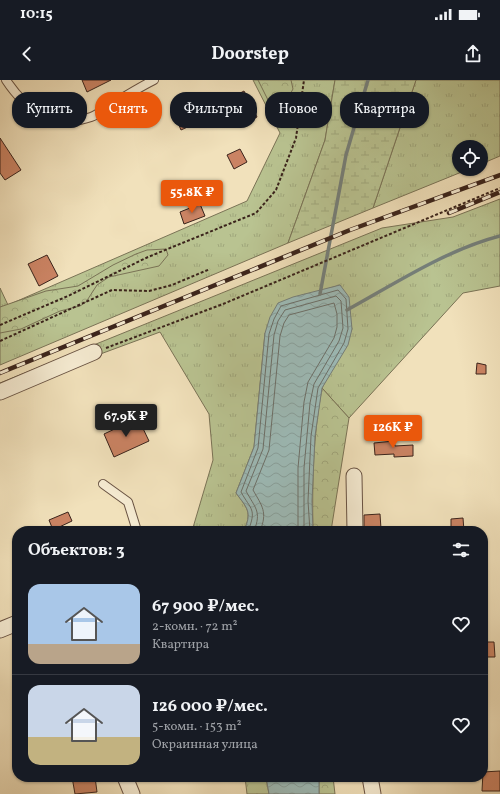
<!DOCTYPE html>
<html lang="ru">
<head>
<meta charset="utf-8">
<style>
  :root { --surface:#171b24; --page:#242831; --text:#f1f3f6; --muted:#9ea1a6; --line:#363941; --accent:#ea580c }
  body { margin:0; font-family:Vollkorn,serif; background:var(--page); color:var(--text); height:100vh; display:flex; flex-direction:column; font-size:15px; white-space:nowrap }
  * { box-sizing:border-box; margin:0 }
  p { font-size:13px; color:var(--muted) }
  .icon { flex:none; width:22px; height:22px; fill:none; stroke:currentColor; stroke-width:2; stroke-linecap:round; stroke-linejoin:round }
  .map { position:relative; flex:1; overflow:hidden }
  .panel { position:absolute; left:12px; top:446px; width:476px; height:256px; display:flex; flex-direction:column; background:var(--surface); border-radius:16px; box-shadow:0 1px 3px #0004 }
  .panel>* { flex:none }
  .guide { position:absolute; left:12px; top:12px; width:476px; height:36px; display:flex; gap:8px }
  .tools { position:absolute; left:452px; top:60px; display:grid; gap:8px }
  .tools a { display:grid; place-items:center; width:36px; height:36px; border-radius:50%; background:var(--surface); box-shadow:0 1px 3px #0004; font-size:20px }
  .price { position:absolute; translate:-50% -34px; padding:0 9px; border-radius:4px; background:var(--accent); color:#fff; font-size:13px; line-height:26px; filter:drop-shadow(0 1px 2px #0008) }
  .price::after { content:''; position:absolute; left:50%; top:24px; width:12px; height:9px; margin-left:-6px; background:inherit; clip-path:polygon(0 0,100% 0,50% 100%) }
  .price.selected { background:#222; color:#fff }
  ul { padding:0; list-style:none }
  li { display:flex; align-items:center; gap:12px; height:100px; padding:0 16px }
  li+li { border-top:1px solid var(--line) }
  li span { display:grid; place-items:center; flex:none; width:112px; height:80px; border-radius:12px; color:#555 }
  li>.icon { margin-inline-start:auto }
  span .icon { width:48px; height:48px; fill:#fffc; stroke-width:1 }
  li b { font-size:17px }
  h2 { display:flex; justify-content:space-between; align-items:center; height:48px; padding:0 16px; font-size:17px }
  .pill { padding:0 14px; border-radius:16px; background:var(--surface); box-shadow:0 1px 3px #0004; font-size:14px; line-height:36px }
  .pill.selected { background:var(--accent); color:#fff }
  .status { display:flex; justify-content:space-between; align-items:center; height:28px; padding:0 20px; background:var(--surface); direction:ltr }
  .status svg { height:11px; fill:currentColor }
  header { display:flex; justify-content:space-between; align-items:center; height:52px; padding:0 16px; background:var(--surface); font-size:18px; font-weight:700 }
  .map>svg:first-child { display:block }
  .grass { fill:url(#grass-tufts); stroke:#7a7356 }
  .forest { fill:url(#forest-crowns); stroke:#7a7356 }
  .wetland { fill:url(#wetland-marsh); stroke:#7a7356 }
  .water { fill:url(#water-waves); stroke:#757f7a }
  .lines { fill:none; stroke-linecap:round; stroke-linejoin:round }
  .shore { stroke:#6c706a; stroke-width:1 }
  .stream { stroke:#757f7a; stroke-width:3.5 }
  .building { fill:#ca8363; stroke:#3a231b }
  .lane-casing { stroke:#685243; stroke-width:10 }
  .street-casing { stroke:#685243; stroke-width:17 }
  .path { stroke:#3a231b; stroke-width:2; stroke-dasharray:3 2; stroke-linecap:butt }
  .lane { stroke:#f6ecd3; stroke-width:8 }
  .street { stroke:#f6ecd3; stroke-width:15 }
  .rail-casing { stroke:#3a231b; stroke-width:4.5 }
  .rail { stroke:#f6ecd3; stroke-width:3; stroke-dasharray:9; stroke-linecap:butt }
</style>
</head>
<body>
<div class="status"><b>10:15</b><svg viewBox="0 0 49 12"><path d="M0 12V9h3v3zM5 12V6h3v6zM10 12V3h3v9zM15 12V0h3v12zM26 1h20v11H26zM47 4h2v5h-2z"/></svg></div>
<header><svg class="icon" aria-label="back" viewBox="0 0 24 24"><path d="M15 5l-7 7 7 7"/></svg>Doorstep<svg class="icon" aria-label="share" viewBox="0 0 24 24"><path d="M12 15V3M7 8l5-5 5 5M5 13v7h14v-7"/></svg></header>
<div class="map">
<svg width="500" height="714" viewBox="0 0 500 714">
  <defs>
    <pattern id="grass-tufts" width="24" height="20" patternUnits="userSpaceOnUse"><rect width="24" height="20" fill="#b9c391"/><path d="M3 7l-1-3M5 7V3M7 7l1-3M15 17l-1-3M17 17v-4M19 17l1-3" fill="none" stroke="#a0a77c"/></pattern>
    <pattern id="forest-crowns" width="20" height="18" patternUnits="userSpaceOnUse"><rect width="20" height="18" fill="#b9c391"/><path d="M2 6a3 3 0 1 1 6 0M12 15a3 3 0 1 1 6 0" fill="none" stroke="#a0a77c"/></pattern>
    <pattern id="wetland-marsh" width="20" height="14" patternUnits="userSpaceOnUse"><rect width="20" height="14" fill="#b9c391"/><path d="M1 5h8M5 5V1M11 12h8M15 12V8" fill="none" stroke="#a0a77c"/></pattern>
    <pattern id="water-waves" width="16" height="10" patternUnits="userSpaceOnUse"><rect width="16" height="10" fill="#9dbcb9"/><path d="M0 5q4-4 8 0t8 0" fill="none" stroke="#88a19e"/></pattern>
  </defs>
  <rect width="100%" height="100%" fill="#f1e1bb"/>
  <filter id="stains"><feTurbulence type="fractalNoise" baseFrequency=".005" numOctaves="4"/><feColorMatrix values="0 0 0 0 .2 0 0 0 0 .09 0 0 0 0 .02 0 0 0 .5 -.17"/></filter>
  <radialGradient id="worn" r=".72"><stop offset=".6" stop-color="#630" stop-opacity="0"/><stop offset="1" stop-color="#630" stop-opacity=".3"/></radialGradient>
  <path class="grass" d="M253 0H335L325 60 288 163 0 285V208L8 225 247 121 280 53Z
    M416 0H500V76L481 84V67H459V89H469L373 128Z
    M500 119V206L463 213 349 338 322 308 352 249 340 205 324 210 265 253 254 367 236 413C248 429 252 432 244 451H192L213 380 209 334 160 252 95 276 0 316V303L382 148 453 137Z
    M245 697H266L269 714H247Z"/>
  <path class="forest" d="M258 0H291L293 9 284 25 274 32Z
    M166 169 168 175 159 186 109 197 97 205 86 222 80 226 60 231 21 249 0 253V227L46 211 78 206 113 185 136 174 147 170Z
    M322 308 349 338 331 451H313C312 403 313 356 322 308Z
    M319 697H333L335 714H319Z"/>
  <path class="wetland" d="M335 0H416L373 128 288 163 325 60Z"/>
  <path class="water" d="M340 205 349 217 352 249 348 265 322 308 315 356 312 421 313 451H244C252 432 248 429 236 413L254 367 265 253 270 237 278 223 293 217Z
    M266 697H319V714H269Z"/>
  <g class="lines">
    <path class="shore" d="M248 451C257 429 251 430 241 412L258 368 269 254 274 239 281 226 338 210 346 219 348 249 344 263 318 308 311 356 308 421 310 451
      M254 451C262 431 255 428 246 411L263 369 274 255 278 241 285 230 336 216 341 221 343 248 339 261 314 304 310 323 304 388V451
      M260 451C268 432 262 426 253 410L269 370 280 256 284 243 289 235 334 223 337 234V247L334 258 308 302 304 322 298 388V451"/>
    <path class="stream" d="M320 214 346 75 368 0
      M347 230C396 203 446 170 500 156"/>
  </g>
  <path class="building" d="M82 0H111L87 12Z
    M244 11 257 37 241 46 227 20Z
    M189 32 194 44 181 50 176 38Z
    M0 58 21 90 5 100 0 93Z
    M240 69 247 82 234 89 227 75Z
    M200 124 205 136 184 144 180 132Z
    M47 175 58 196 39 206 28 184Z
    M477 283 486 285V294H476Z
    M138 338 149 361 114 377 104 354Z
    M394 361 395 366 413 365V376L394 377V374L375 375 374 363Z
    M68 432 72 441 53 450 49 440Z
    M380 434 381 449 364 450V435Z
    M463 438 464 451H451V439Z
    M483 562H494L495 577H483Z
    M500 691V711H482L483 692Z
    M72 697H95L97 712 75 714Z"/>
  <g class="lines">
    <defs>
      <path id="lane" d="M6 0C25 29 54 50 91 37 97 35 103 30 109 26 124 17 138 8 154 0
        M103 404 128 422 137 451"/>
      <path id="street" d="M0 312 94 272
        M354 396 355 451
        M0 550 17 543
        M125 697 132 714
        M370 697 373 714"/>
    </defs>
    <use href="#lane" class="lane-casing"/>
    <use href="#street" class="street-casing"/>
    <path class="path" d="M0 245 68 216 148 177 256 133 276 110 296 58 304 0
      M0 261 112 210 149 211 172 205 210 189
      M106 268 223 224 500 108"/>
    <use href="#lane" class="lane"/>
    <use href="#street" class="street"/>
    <defs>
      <path id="rail" d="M449 133 500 112
        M0 293 350 150 500 95"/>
    </defs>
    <use href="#rail" class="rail-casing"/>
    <use href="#rail" class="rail"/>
  </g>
  <rect width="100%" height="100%" filter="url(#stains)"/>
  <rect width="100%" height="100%" fill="url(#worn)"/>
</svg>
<div class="tools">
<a><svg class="icon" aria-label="locate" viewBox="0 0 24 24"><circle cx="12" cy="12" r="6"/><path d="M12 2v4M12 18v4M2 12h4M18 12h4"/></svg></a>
</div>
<b class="price" style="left:192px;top:134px">55.8K ₽</b>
<b class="price selected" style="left:126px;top:358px">67.9K ₽</b>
<b class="price" style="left:393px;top:369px">126K ₽</b>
<div class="guide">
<a class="pill">Купить</a>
<a class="pill selected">Снять</a>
<a class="pill">Фильтры</a>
<a class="pill">Новое</a>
<a class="pill">Квартира</a>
</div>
<section class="panel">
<h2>Объектов: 3<svg class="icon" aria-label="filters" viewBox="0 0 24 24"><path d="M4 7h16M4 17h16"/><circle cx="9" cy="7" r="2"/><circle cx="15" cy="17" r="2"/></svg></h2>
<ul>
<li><span style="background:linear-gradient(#a9c7e8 75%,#b9a48a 0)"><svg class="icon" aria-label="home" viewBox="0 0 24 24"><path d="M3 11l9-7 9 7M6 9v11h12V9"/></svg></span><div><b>67 900 ₽/мес.</b><p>2-комн. · 72 m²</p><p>Квартира</p></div><svg class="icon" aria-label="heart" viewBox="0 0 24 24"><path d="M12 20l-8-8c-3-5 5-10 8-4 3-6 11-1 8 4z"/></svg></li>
<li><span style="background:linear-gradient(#c9d6e8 65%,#c2b280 0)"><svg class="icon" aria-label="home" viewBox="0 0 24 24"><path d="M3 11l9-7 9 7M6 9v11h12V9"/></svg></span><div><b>126 000 ₽/мес.</b><p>5-комн. · 153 m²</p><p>Окраинная улица</p></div><svg class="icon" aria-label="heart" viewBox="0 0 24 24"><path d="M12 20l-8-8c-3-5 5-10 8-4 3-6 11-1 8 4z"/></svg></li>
</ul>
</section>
</div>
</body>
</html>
